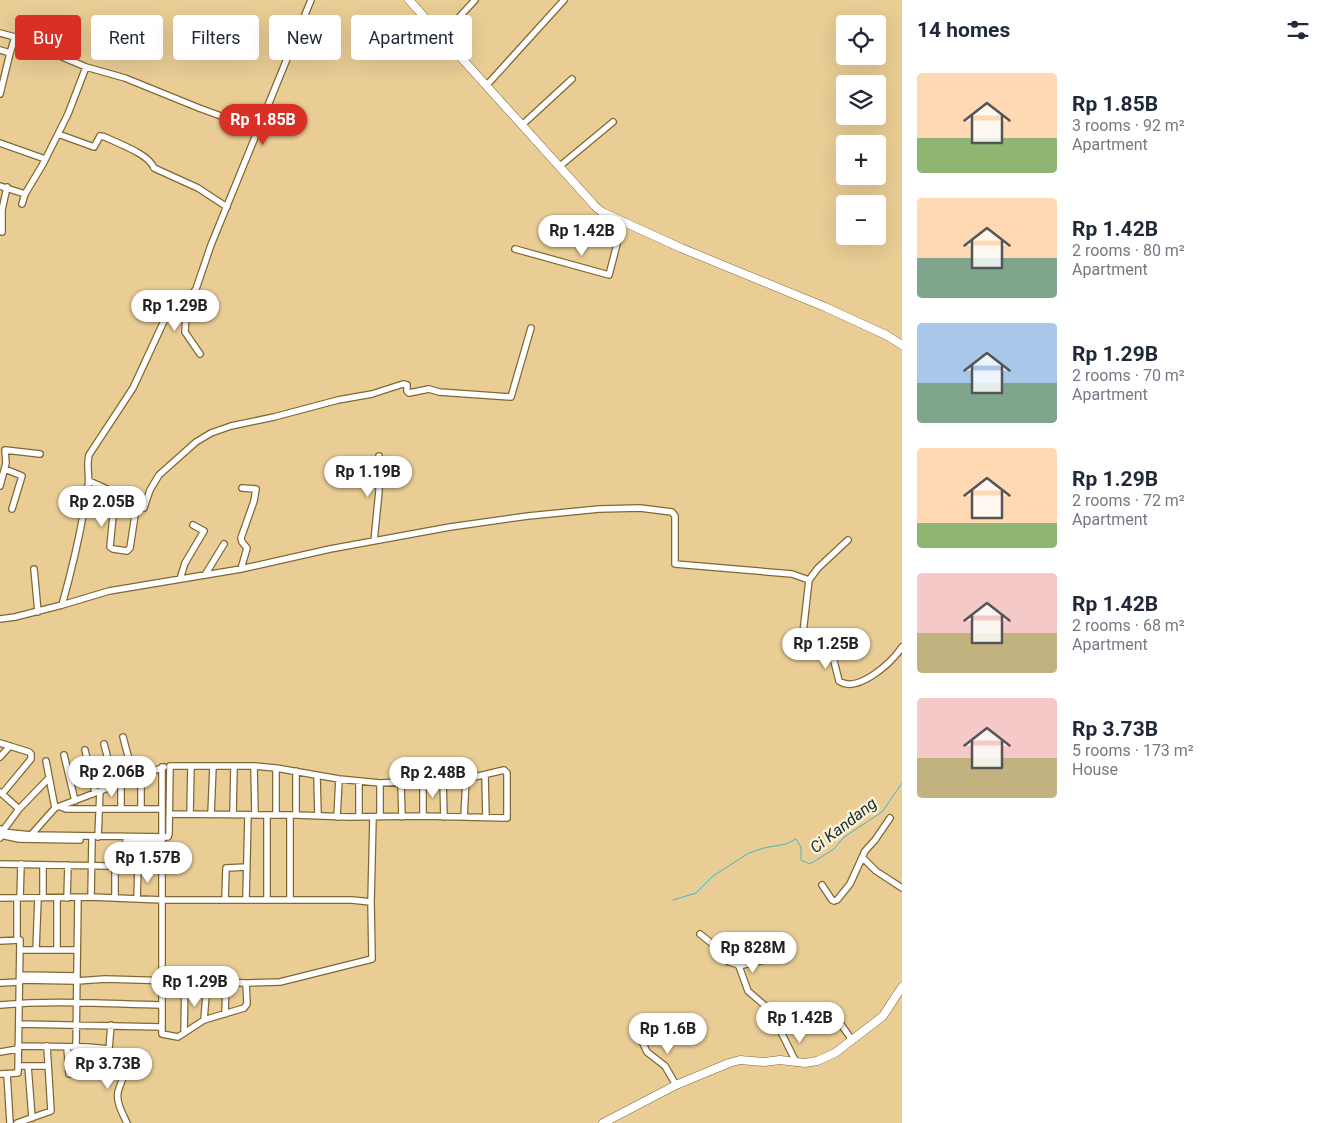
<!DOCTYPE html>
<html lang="en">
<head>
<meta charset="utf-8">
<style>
  :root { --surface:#fff; --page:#f6f6f7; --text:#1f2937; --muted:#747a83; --accent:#d93025 }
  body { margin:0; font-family:Roboto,sans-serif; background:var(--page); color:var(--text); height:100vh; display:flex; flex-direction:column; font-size:19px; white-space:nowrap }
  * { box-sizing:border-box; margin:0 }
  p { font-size:16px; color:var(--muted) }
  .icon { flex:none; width:28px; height:28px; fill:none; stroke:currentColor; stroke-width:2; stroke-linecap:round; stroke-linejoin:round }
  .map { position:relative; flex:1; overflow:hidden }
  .drawer { display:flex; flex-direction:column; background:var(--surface); width:425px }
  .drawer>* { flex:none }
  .banner { position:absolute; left:15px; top:15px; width:475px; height:45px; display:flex; gap:10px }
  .buttons { position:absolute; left:836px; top:15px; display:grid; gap:10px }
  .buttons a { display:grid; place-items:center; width:50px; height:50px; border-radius:5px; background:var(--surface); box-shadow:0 5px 20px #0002; font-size:25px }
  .price { position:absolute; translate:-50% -42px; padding:0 11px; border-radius:18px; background:#fff; color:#222; font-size:16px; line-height:32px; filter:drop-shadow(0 1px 2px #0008) }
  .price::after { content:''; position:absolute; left:50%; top:30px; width:15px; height:11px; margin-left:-8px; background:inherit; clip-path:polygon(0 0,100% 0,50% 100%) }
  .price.current { background:var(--accent); color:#fff }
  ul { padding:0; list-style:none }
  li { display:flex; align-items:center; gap:15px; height:125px; padding:0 15px }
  li span { display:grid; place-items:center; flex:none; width:140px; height:100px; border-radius:5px; color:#555 }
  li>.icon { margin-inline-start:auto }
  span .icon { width:60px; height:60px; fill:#fffc; stroke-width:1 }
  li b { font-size:21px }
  h2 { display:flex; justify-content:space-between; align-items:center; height:60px; padding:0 15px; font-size:21px }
  .pill { padding:0 18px; border-radius:5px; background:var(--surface); box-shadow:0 5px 20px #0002; font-size:18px; line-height:45px }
  .pill.current { background:var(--accent); color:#fff }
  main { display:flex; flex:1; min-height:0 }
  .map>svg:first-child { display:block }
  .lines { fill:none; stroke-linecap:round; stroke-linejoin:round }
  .stream { stroke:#45b7c2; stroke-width:1 }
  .street-casing { stroke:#816832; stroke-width:8 }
  .secondary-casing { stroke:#816832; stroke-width:9 }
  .street { stroke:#fff; stroke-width:5.5 }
  .secondary { stroke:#fff; stroke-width:8 }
  .labels { text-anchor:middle; stroke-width:5; stroke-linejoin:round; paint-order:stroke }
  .water-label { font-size:16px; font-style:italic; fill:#0d3033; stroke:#fef0d4 }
</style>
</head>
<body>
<main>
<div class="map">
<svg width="902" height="1123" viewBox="0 0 902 1123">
  <rect width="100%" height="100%" fill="#e9cd95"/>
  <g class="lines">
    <path class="stream" d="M673 900 696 893 713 876 749 853 764 848 786 844 796 839 801 847V860L810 864 834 849 844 837 882 812 902 783"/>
    <defs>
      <path id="street" d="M0 33 15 37
        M442 36 475 0
        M0 50 10 53 15 37 86 67 125 78 199 108 259 130
        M486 86 564 0
        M0 94 10 53
        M522 125 572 79
        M58 134 94 147 100 136 105 137C119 144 149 154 154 168L198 188 227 207
        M0 143 45 159
        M560 166 613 122
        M0 186 25 194
        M22 204 25 194 43 164 68 114 86 67
        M2 232V210L7 187
        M515 249 609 275 623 221
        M189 300 186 317 185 332 200 354
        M5 469 22 476 12 509
        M89 481 118 494 144 508 150 490 159 475 196 442 211 433 231 426 274 417 338 400 372 394 403 384 407 385V391L409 393 429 389 439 392 511 397 531 328
        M0 486 6 463 5 450 40 454
        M86 502 113 516 110 547 113 549 127 551 130 548 135 515 123 508 118 507 113 516
        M848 540 818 568 809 580 803 633V644L807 648 828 650 832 653 839 681C858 694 892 662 902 647
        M374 541 379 491V456
        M34 569 38 612
        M241 569 247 548 242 542 241 538 254 501 256 489 242 488
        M205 575 224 544
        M180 579 185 563 204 531 193 525
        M62 605 109 591 241 569 330 549 450 527 528 516 599 509 640 508 672 512 675 516V564L792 574 809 580
        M0 619 15 617 62 605C73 566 82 526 88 486 90 475 86 466 89 455L133 388 164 321 184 305 196 289 211 245 311 0
        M123 737 134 778
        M0 743 29 752 31 754V759L2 794
        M104 744 115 786
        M85 750 95 793
        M64 755 75 801
        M0 757 10 746
        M46 761 55 808
        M254 766 255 815
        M162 767V1034L178 1037 204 1020 244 1008 247 1004 246 983
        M296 771V815
        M485 775 486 818
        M141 776V808
        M317 776 318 816
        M443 781 444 817
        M359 782V817
        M380 783V816
        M401 783 402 817
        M121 784V808
        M0 792 19 809
        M61 807 66 809H162
        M190 814 191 766
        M211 815 213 766
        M233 815 234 766
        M276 815V768
        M423 816V782
        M337 817 339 779
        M464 817 466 779
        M0 829 2 832 19 809 48 779
        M0 835 19 839 80 840
        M31 835 55 808 164 767
        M98 837 100 791
        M0 838 2 832 31 835 168 837 169 834 170 766H254L276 768 339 779 380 783 466 779 504 770 507 773V818L423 816 349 817 296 815 170 814
        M126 841 162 842
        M863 858 876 871 902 888
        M0 864 162 867
        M822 885 832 900 834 901 837 900 850 884 865 851 875 840 890 818
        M91 897 92 840
        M0 898 91 897 163 900H352L371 902
        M20 898 21 864
        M43 898V865
        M57 898V950
        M67 898 68 865
        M115 898V866
        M137 899 138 867
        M225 900 226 868 247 867
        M246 900 248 815
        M267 900V816
        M290 900V815
        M700 934 715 946 729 962 736 964 739 966 748 991 770 1010 796 1062
        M17 940V898
        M0 941 20 940 18 1073 0 1074
        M20 950H76
        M36 950 38 898
        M739 966 764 960
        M20 975 77 976
        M20 980 77 981 105 979 246 983 280 982 372 959 371 902 373 817
        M0 983 20 982
        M0 1005C53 1000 107 1004 161 1005
        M833 1013 852 1040
        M225 1014 226 983
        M204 1020 207 983
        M19 1024 162 1027
        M184 1033 185 982
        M640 1037 647 1052 665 1066 676 1085
        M18 1046 88 1047 109 1049C115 1056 125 1066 123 1077 122 1082 119 1087 118 1092 116 1103 123 1114 127 1123
        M67 1047 69 1074
        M76 1047 78 897
        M88 1047 90 1070
        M109 1049 111 1025
        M0 1052 18 1049
        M18 1066H28L32 1118
        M28 1066H48
        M7 1074 10 1123
        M17 1123 51 1111 47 1046"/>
      <path id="secondary" d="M409 0 595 206 602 212 681 248 825 307 886 335 902 345
        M603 1123 676 1085 729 1063 740 1060 764 1062 780 1060 805 1063 817 1061 835 1053 883 1016 902 987"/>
    </defs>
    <use href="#street" class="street-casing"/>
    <use href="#secondary" class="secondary-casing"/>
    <use href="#street" class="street"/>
    <use href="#secondary" class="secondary"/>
  </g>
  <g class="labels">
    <g class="water-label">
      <text transform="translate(843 825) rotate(-38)" y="6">Ci Kandang</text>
    </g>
  </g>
</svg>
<div class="buttons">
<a><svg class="icon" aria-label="locate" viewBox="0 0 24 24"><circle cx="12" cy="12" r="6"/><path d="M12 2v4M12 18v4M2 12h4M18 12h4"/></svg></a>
<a><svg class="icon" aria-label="layers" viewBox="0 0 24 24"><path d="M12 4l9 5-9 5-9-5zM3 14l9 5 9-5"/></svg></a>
<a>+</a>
<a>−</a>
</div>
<b class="price current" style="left:263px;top:146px">Rp 1.85B</b>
<b class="price" style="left:582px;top:257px">Rp 1.42B</b>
<b class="price" style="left:175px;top:332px">Rp 1.29B</b>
<b class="price" style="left:368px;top:498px">Rp 1.19B</b>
<b class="price" style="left:102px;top:528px">Rp 2.05B</b>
<b class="price" style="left:826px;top:670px">Rp 1.25B</b>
<b class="price" style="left:112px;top:798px">Rp 2.06B</b>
<b class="price" style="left:433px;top:799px">Rp 2.48B</b>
<b class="price" style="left:148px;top:884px">Rp 1.57B</b>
<b class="price" style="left:753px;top:974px">Rp 828M</b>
<b class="price" style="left:195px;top:1008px">Rp 1.29B</b>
<b class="price" style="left:800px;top:1044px">Rp 1.42B</b>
<b class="price" style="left:668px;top:1055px">Rp 1.6B</b>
<b class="price" style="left:108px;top:1090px">Rp 3.73B</b>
<div class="banner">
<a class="pill current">Buy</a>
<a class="pill">Rent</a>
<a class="pill">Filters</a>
<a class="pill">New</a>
<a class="pill">Apartment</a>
</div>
</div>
<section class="drawer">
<h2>14 homes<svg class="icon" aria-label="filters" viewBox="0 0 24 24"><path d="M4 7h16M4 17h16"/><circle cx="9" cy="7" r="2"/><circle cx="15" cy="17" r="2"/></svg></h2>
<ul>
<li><span style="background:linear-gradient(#ffd9b3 65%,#8fb573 0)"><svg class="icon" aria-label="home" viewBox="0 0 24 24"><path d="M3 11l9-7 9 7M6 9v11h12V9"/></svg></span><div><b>Rp 1.85B</b><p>3 rooms · 92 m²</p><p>Apartment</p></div></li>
<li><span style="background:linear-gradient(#ffd9b3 60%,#7fa58c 0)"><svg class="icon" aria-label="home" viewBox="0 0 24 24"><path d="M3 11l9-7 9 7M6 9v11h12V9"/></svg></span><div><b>Rp 1.42B</b><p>2 rooms · 80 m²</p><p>Apartment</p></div></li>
<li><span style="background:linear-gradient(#a9c7e8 60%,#7fa58c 0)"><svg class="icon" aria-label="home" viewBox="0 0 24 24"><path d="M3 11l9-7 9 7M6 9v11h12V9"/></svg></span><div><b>Rp 1.29B</b><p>2 rooms · 70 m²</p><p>Apartment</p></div></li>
<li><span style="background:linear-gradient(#ffd9b3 75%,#8fb573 0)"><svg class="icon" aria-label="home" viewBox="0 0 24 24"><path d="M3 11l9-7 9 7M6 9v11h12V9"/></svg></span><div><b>Rp 1.29B</b><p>2 rooms · 72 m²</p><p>Apartment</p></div></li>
<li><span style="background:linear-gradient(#f6c9c9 60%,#c2b280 0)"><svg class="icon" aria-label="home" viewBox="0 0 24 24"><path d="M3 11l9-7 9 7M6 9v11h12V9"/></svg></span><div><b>Rp 1.42B</b><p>2 rooms · 68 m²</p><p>Apartment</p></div></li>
<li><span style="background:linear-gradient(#f6c9c9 60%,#c2b280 0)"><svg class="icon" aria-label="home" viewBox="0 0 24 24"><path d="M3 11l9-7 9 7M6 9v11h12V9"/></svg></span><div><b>Rp 3.73B</b><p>5 rooms · 173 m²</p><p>House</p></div></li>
</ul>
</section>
</main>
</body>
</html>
